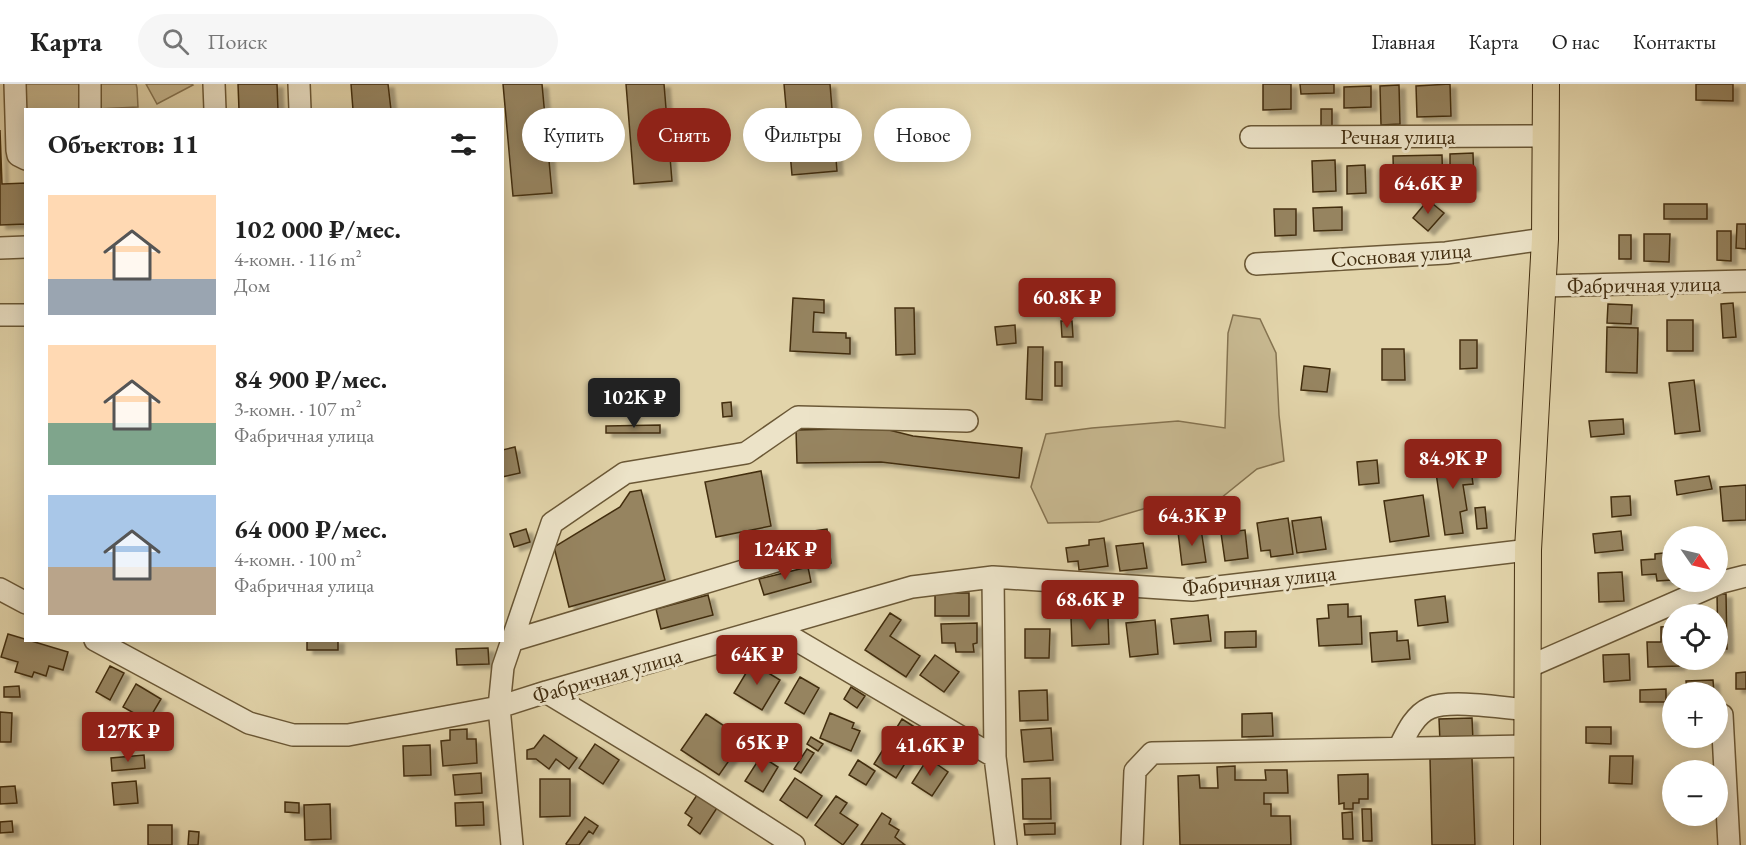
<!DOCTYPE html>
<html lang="ru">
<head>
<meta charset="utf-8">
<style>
  :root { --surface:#fff; --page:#f6f6f6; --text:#222; --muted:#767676; --line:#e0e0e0; --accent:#8f2418 }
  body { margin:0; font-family:"EB Garamond",serif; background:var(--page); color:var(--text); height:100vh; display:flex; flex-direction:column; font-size:22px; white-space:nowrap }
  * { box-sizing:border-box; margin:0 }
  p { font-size:20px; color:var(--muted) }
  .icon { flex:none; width:33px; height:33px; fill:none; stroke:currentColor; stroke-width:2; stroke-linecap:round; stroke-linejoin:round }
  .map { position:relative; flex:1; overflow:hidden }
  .panel { position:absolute; left:24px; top:24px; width:480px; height:534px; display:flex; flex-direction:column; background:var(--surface); border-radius:0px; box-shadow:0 3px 15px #0003 }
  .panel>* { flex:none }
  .guide { position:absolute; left:522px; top:24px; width:570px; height:54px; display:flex; gap:12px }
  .needle { width:39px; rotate:124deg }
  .buttons { position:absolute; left:1662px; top:442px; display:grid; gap:12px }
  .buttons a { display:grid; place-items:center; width:66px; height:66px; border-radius:50%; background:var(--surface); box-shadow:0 3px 15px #0003; font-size:30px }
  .price { position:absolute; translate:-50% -51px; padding:0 14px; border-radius:6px; background:var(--accent); color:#fff; font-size:20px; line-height:39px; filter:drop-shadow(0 2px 3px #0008) }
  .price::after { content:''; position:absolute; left:50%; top:36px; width:18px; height:14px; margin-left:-9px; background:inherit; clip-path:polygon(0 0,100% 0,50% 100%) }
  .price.selected { background:#222; color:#fff }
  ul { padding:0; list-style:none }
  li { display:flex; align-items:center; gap:18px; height:150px; padding:0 24px }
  li span { display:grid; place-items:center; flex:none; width:168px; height:120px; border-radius:0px; color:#555 }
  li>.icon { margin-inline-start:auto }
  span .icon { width:72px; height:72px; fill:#fffc; stroke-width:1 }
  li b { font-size:26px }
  h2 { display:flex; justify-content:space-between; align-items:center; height:72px; padding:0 24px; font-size:26px }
  .tag { padding:0 21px; border-radius:27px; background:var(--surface); box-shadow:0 3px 15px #0003; font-size:21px; line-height:54px }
  .tag.selected { background:var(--accent); color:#fff }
  header { display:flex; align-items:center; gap:36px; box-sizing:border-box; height:84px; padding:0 30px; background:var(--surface); border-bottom:2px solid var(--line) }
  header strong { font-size:28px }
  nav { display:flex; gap:33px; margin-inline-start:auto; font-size:21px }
  .search { width:420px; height:54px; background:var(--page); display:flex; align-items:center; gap:15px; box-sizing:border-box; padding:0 21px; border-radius:33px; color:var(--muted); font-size:22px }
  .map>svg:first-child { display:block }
  .green { fill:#c7b890; stroke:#857350; stroke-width:1.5 }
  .building { fill:#968460; stroke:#432e10; stroke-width:1.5; filter:url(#shadow) }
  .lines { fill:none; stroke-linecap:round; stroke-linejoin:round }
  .minor-casing { stroke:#6b5836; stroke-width:24 }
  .major-casing { stroke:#432e10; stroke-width:28 }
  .minor { stroke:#ece3c8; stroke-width:21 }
  .major { stroke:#e2d4aa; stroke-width:26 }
  .labels { text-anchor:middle; stroke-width:6; stroke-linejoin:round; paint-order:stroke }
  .street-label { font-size:22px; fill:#432e10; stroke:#ece3c8 }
</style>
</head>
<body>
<header>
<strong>Карта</strong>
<div class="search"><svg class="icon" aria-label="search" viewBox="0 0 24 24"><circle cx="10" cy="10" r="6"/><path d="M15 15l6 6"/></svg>Поиск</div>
<nav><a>Главная</a><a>Карта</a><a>О нас</a><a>Контакты</a></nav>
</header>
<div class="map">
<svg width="1746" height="761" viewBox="0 0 1746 761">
  <defs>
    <filter id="shadow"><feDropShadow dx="6" dy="4" stdDeviation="1.5" flood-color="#0004"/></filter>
  </defs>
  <rect width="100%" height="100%" fill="#e2d4aa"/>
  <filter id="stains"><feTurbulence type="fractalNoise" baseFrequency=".00333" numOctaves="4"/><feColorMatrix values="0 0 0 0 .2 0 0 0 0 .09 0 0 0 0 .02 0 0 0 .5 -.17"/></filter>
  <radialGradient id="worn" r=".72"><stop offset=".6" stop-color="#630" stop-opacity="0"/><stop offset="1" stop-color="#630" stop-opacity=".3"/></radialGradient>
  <path class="green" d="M24 0H85V25L26 26Z
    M95 0H136L137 4 138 23 96 25Z
    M146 0H192L193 1 157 20Z
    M1233 231 1260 235 1276 269 1279 331 1284 377 1257 385 1221 414 1177 415 1099 438 1048 439 1031 403 1046 350 1092 344 1178 337 1225 344 1228 249Z"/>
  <path class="building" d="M238 0H277L278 26H239Z
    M351 0H388L391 26H353Z
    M503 0H542L552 109 513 112Z
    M626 0H664L672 97 634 100Z
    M784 0H830L837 87 792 91Z
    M1263 0H1291V25L1263 26Z
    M1300 0H1334V9L1301 10Z
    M1450 0 1451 32 1417 33 1416 2Z
    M1696 0H1733V17L1696 16Z
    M1399 1 1400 40 1381 41 1380 2Z
    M1371 2V23L1344 24V3Z
    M1321 25H1332V42H1321Z
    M0 46 2 100 26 99V140L0 141Z
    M1473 69 1474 103 1450 104V70Z
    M1442 71 1443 108 1394 109 1393 72Z
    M1335 76 1336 107 1313 108 1312 77Z
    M1365 81 1366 109 1347 110V82Z
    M1428 116 1444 129 1428 147 1413 134Z
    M1664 120H1707V135H1664Z
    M1342 123V146L1314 147 1313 124Z
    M1274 125H1296V151L1275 152Z
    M1737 140H1746V165L1736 164Z
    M1717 147H1731V177L1717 176Z
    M1644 150H1670L1669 178 1644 177Z
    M1619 151H1631V175H1619Z
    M793 214 824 216V229L814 228 813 248 846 249V254H850V270L790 267Z
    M1733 219 1736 253 1723 254 1721 220Z
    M1608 220 1632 221 1631 240 1607 239Z
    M895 224H914L915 270 896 271Z
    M1667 236H1693V267H1667Z
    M1061 237H1072L1073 253H1062Z
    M1015 241 1016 259 997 261 995 243Z
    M1607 243 1638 244 1637 289 1606 288Z
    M1460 256H1477V284L1460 285Z
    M1028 263H1043L1042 316 1026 315Z
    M1382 265H1404L1405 296H1382Z
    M1055 278H1062V302H1055Z
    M1304 282 1330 285 1327 308 1301 306Z
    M1694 296 1700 347 1675 350 1669 299Z
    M731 318 732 332 723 333 722 319Z
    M1623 335 1624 350 1591 353 1589 337Z
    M660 341V349H606V342Z
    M881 344 913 352 1022 364 1019 394 881 378 797 379 796 346Z
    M515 363 520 389 502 393V366Z
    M1469 370 1473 400 1463 401 1467 426 1460 428 1463 449 1445 451 1434 375Z
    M1377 376 1379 399 1359 401 1357 378Z
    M761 387 771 442 716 453 705 398Z
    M1709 392 1712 405 1677 411 1675 397Z
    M1746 401V436L1723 437 1720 403Z
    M641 406 665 496 569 523 554 463 620 423 630 408Z
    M1423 411 1429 452 1390 458 1384 417Z
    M1630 412 1631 431 1612 433 1611 413Z
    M1485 423 1487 444 1477 445 1475 424Z
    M1321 433 1326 465 1297 469 1292 437Z
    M1288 434 1293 470 1271 473 1270 466 1261 467 1257 439Z
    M526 445 530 458 514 463 510 450Z
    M827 445 831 479 812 482 807 448Z
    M1201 445 1206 478 1182 481 1178 448Z
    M1245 446 1248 474 1225 477 1221 449Z
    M1621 447 1623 466 1595 469 1593 450Z
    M1104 454 1108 482 1079 486 1078 477 1068 478 1066 464 1089 461V456Z
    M1143 459 1147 484 1120 487 1116 462Z
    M1672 468V496L1657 497 1656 490 1642 491 1641 476 1655 475V470Z
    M808 483 811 498 764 511 759 495Z
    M1622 488 1624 517 1599 518 1598 489Z
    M935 509H969V532H935Z
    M1717 510H1726L1727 565H1718Z
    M708 511 713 531 661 545 656 525Z
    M1445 512 1448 538 1418 542 1415 516Z
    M1348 520V533L1361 532 1362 560 1319 562 1317 535 1329 534 1328 521Z
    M890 529 901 536 890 552 920 572 906 593 865 566Z
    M1208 531 1211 557 1174 560 1171 535Z
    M1108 533 1109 560 1072 562 1071 534Z
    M1155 536 1158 570 1130 573 1126 539Z
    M977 539V559L973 560 974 568H956L955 559H942L941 540Z
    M1672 542V576H1678L1679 582 1648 583 1647 558H1661V543Z
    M1025 545H1050L1049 574H1025Z
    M1256 547V563L1225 564V548Z
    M1397 547V557L1408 556 1410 575 1372 578 1370 549Z
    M8 550 68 568 63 586 49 582 46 592 34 588 32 593 15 588 18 578 1 573Z
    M307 556H338V566H307Z
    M488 564 489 580 457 581 456 565Z
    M1629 570 1630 596 1604 598 1603 571Z
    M935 571 959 588 944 608 920 591Z
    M752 579 780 596 762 626 734 609Z
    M110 582 124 589 110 616 96 608Z
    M1746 588V605H1736V589Z
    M800 593 819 604 804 630 785 619Z
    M1713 596 1714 609H1687L1686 597Z
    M136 600 161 615 148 637 123 623Z
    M19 602 20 613H4V603Z
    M851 603 865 612 857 624 844 615Z
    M1666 605V618H1640V606Z
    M1047 606 1048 636 1020 637 1019 607Z
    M0 628 12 629 11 658H0Z
    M830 629 854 639 852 644 860 647 851 667 820 654Z
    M1272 629 1273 652 1242 653V630Z
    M706 630 744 655 719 691 681 666Z
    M1472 634 1473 657 1440 658 1439 635Z
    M902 635 924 649 896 694 874 680Z
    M1586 643H1611V660L1586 659Z
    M1051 644 1053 676 1024 678 1021 646Z
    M467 645V655H476L477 679 443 682 441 657 450 656V646Z
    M544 651 577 674 569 685 556 675 549 685 536 675H527V666L534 664Z
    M811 653 823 660 818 667 807 660Z
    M595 660 619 676 603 700 579 684Z
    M430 661 431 691 404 692 403 662Z
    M807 665 814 669 801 689 794 685Z
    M144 671 145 684 112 687 111 674Z
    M761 672 778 683 763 708 745 697Z
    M1610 672H1633L1632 700 1609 699Z
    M928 674 948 688 932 712 912 699Z
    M1472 674 1475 761H1432L1430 675Z
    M858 676 875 687 866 701 849 691Z
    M1235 682V696H1266L1265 686H1287L1288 709H1264V720H1271V732H1290L1291 761H1180L1178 692 1199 691 1200 704H1218L1217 683Z
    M481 689 482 709 455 711 453 691Z
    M1368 690V715H1359V719H1353V725H1344V719L1339 720 1338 691Z
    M795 694 822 712 807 734 780 716Z
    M1050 694 1051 735H1023L1022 695Z
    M540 695H570V732L540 733Z
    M136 697 138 719 114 721 112 699Z
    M15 702 17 719 0 720V703Z
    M697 711 717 724 700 750 688 741 692 734 685 729Z
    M836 712 847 719 840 729 858 741 843 761 815 741Z
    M285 718 299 719V729L285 728Z
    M483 718 484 741 456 742 455 719Z
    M330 720 331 755 305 756 304 721Z
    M1362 725H1371L1372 757H1363Z
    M1352 728 1353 755H1343L1342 729Z
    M882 729 891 735 889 740 899 746 895 753 905 761H861Z
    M585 733 598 742 593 750 589 747 579 761H567L566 760Z
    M12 737 13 748 0 749V738Z
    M1055 739V750L1025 751 1024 740Z
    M148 741H172V761H148Z
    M189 747 199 748 198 761H188Z"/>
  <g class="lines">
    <defs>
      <path id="minor" d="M15 0 17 66 18 71 26 75
        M90 0V26
        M214 0 215 26
        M299 0 300 26
        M1251 53 1546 52
        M0 164 26 163
        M1256 180 1446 169 1545 155
        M1543 202 1746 197
        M0 231H26
        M993 493 995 673 1006 761
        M0 505 26 519
        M774 543 995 673
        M95 556 249 639 293 651H348L499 623 546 608 912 503 993 493 1192 506 1528 466
        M511 557 783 475
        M1528 583 1722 498 1746 492
        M546 608 700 701 794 761
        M1722 631 1729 761
        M1399 664C1406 650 1414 631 1430 624 1450 615 1504 624 1528 626
        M512 761 499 623 503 583 552 439 625 389 746 369 798 333 967 337
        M1132 761 1135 687 1152 669 1527 662"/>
      <path id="major" d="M1527 761 1528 466 1545 155 1546 0"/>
    </defs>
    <use href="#minor" class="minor-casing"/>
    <use href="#major" class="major-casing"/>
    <use href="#minor" class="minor"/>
    <use href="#major" class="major"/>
  </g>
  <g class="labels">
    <g class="street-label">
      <text x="1398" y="60">Речная улица</text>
      <text transform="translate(1401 170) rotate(-4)" y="8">Сосновая улица</text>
      <text transform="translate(1644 200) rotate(-1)" y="8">Фабричная улица</text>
      <text transform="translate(1259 496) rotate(-6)" y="8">Фабричная улица</text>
      <text transform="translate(607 591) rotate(-16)" y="8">Фабричная улица</text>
    </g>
  </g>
  <rect width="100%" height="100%" filter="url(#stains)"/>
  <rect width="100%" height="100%" fill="url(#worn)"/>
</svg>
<div class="buttons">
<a><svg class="needle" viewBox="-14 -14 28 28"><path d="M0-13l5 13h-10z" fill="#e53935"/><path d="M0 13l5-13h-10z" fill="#767676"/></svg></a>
<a><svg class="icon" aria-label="locate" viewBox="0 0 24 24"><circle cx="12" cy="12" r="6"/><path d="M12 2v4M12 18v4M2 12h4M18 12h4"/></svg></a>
<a>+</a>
<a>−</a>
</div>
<b class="price" style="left:1428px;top:131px">64.6K ₽</b>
<b class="price" style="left:1067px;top:245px">60.8K ₽</b>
<b class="price selected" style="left:634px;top:345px">102K ₽</b>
<b class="price" style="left:1453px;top:406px">84.9K ₽</b>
<b class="price" style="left:1192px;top:463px">64.3K ₽</b>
<b class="price" style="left:785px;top:497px">124K ₽</b>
<b class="price" style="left:1090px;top:547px">68.6K ₽</b>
<b class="price" style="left:757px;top:602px">64K ₽</b>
<b class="price" style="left:128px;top:679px">127K ₽</b>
<b class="price" style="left:762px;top:690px">65K ₽</b>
<b class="price" style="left:930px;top:693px">41.6K ₽</b>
<div class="guide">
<a class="tag">Купить</a>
<a class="tag selected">Снять</a>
<a class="tag">Фильтры</a>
<a class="tag">Новое</a>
</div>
<section class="panel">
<h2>Объектов: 11<svg class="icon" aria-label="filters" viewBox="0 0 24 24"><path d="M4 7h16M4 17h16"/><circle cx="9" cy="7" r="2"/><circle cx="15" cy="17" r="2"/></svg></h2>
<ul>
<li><span style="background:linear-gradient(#ffd9b3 70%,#9aa5b1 0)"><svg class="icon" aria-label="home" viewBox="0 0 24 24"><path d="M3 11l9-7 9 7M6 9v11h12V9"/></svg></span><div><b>102 000 ₽/мес.</b><p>4-комн. · 116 m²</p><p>Дом</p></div></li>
<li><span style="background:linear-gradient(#ffd9b3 65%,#7fa58c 0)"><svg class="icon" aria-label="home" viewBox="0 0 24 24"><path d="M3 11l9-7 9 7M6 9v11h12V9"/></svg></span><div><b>84 900 ₽/мес.</b><p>3-комн. · 107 m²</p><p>Фабричная улица</p></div></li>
<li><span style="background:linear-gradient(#a9c7e8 60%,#b9a48a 0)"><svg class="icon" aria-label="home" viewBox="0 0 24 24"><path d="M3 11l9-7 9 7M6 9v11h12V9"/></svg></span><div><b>64 000 ₽/мес.</b><p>4-комн. · 100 m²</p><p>Фабричная улица</p></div></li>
</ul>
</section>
</div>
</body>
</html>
